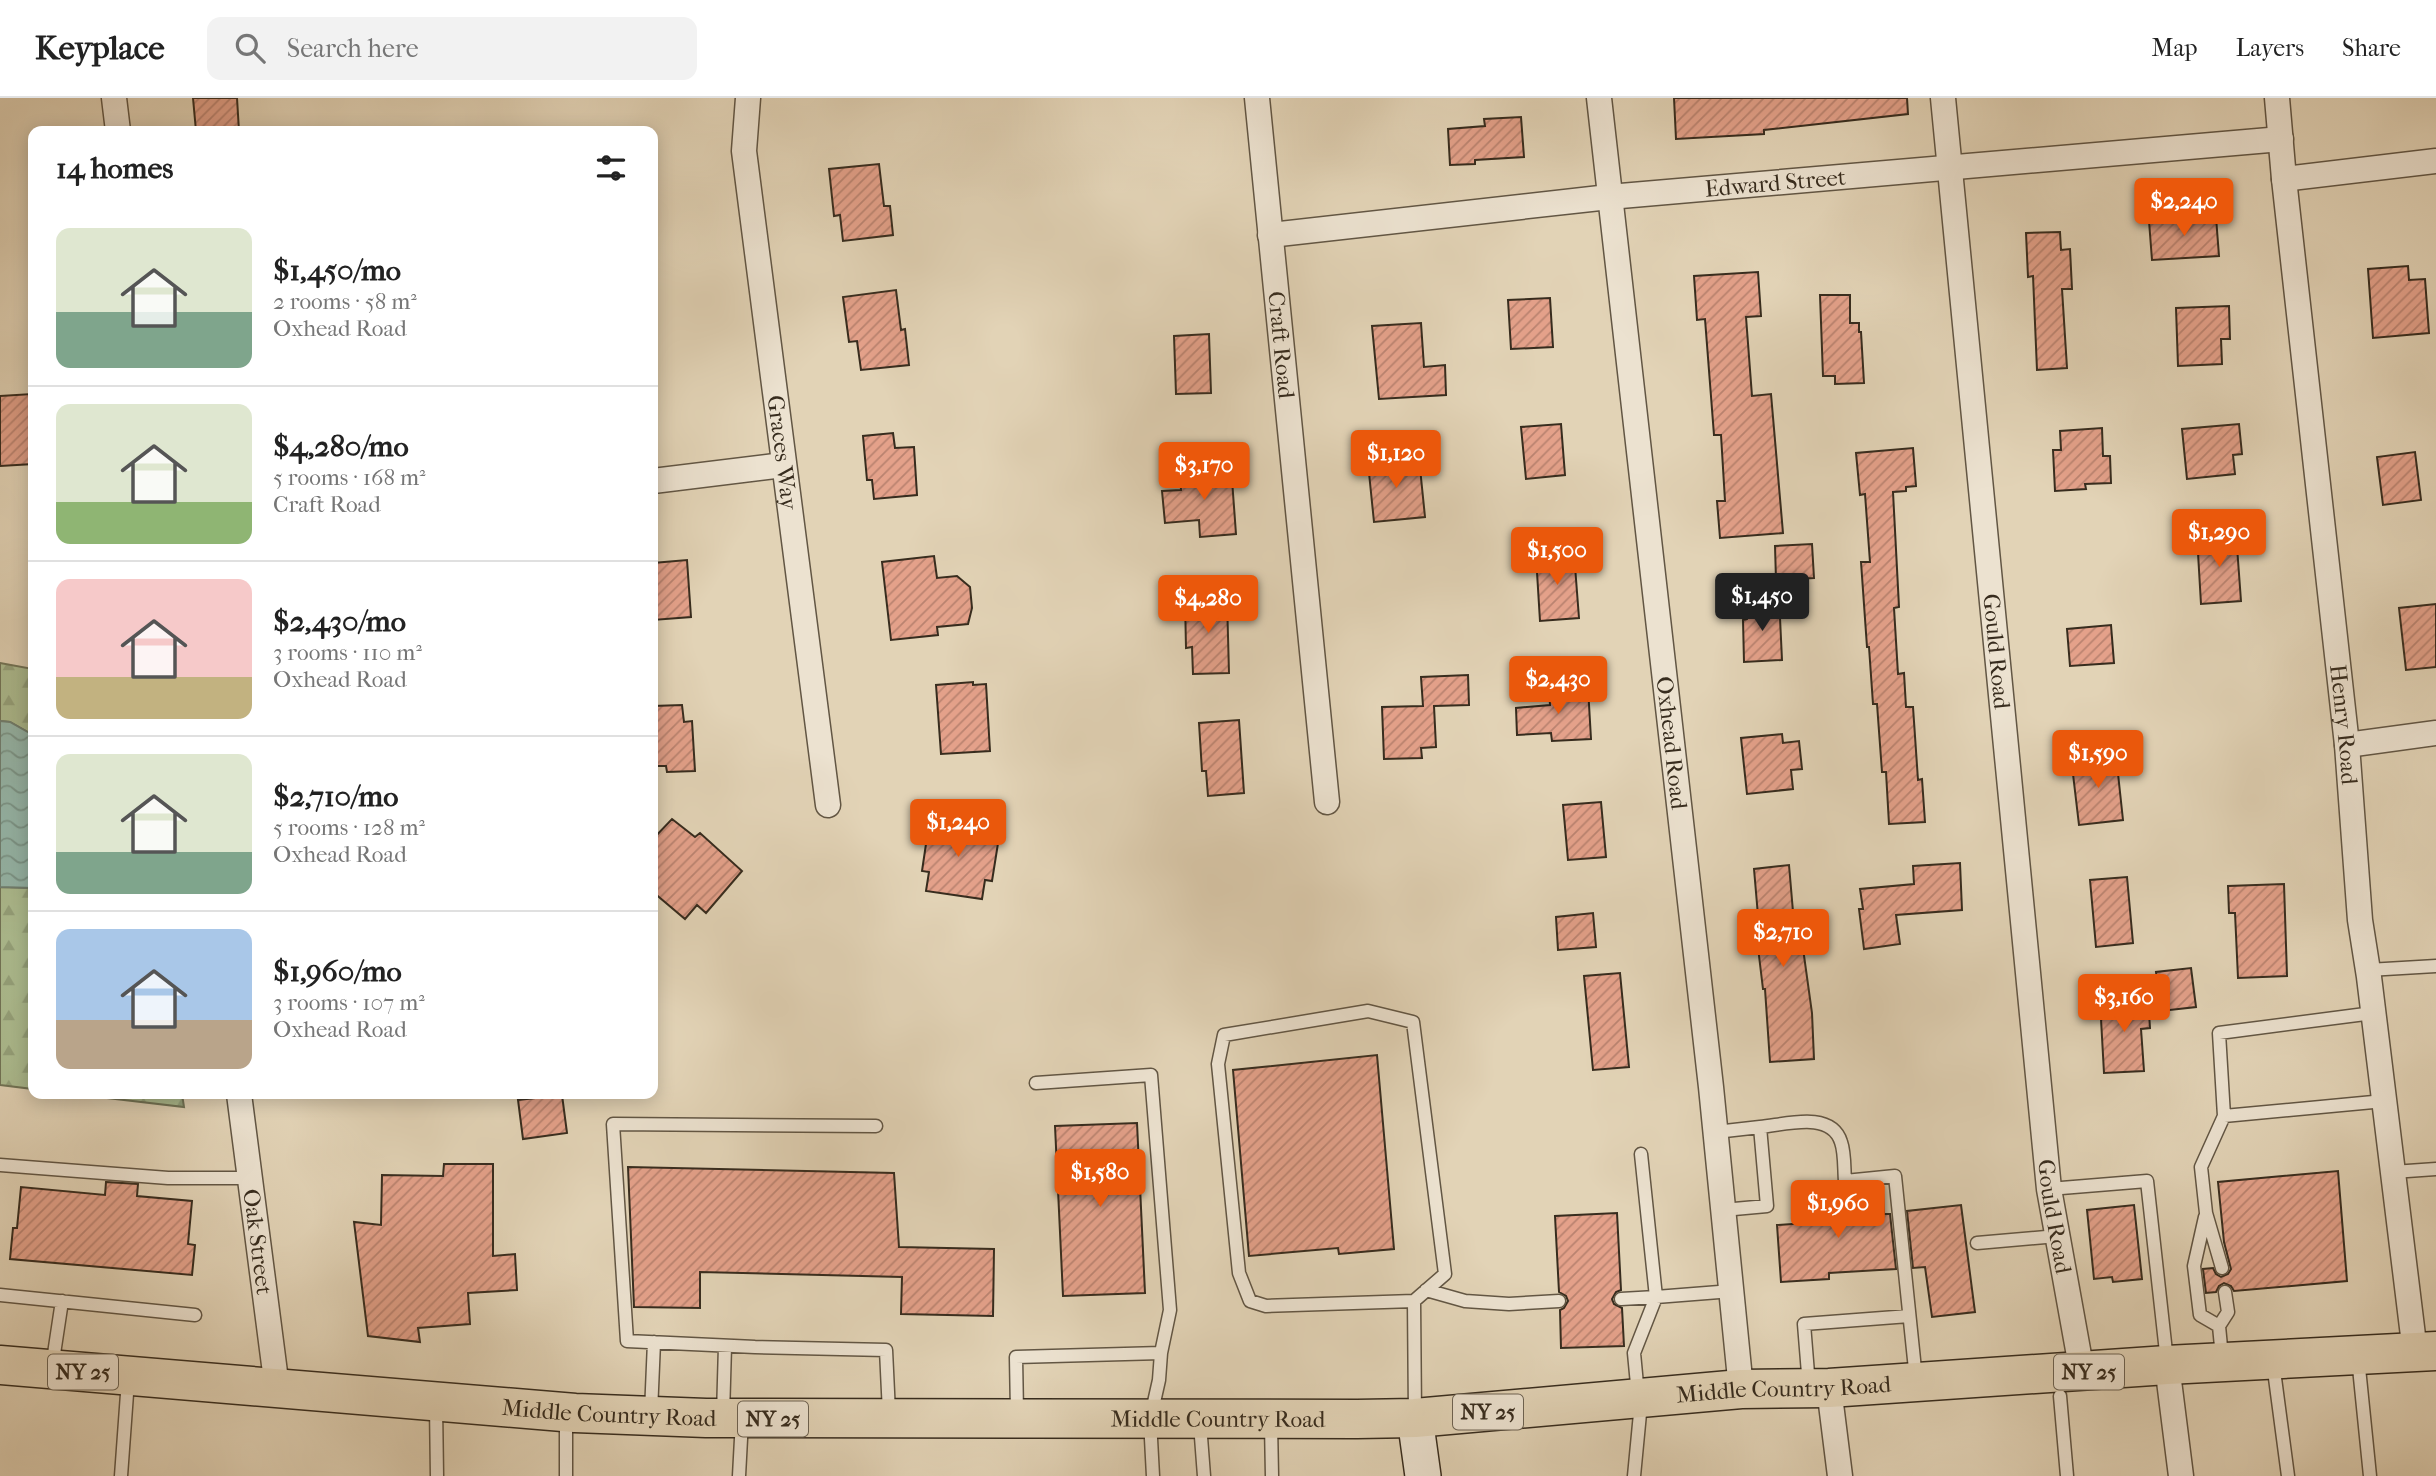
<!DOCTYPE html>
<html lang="en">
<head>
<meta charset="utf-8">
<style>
  :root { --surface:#fff; --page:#f2f2f2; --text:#222; --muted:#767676; --line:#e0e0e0; --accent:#ea580c }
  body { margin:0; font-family:"IM FELL French Canon",serif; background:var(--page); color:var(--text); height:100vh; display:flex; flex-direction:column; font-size:26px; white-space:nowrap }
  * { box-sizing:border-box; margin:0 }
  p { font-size:23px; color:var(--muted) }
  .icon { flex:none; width:38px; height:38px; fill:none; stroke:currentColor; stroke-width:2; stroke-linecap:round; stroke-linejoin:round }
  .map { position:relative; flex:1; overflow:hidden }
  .side { position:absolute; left:28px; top:28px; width:630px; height:973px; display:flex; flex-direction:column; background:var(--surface); border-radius:14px; box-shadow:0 4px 18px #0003 }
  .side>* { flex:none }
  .price { position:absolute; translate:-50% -60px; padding:0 16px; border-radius:7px; background:var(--accent); color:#fff; font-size:23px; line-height:46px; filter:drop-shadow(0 2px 4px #0008) }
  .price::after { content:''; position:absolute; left:50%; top:42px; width:21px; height:16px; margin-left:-10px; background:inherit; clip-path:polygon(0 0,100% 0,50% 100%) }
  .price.active { background:#222; color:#fff }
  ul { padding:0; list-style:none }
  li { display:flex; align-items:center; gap:21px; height:175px; padding:0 28px }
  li+li { border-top:2px solid var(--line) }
  li span { display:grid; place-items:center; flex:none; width:196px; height:140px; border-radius:14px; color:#555 }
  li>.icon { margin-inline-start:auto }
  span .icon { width:84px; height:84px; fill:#fffc; stroke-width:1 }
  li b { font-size:30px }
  h2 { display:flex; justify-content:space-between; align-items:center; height:84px; padding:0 28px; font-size:30px }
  header { display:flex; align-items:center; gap:42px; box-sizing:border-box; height:98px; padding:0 35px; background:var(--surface); border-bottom:2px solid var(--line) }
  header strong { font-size:33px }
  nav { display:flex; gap:38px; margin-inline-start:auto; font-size:24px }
  .search { width:490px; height:63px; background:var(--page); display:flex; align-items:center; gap:18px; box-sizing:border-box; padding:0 24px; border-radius:14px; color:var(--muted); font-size:26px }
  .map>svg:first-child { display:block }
  .forest { fill:url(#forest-firs); stroke:#727558; stroke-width:2 }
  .water { fill:url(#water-waves); stroke:#6f8073; stroke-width:2 }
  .building { fill:url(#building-hatch); stroke:#372c1e; stroke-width:2 }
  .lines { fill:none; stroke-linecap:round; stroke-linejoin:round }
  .lane-casing { stroke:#625644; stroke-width:15 }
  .street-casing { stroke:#625644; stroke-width:27 }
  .secondary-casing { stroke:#372c1e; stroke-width:38 }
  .primary-casing { stroke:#372c1e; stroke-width:41 }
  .lane { stroke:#ece2d0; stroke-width:12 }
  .street { stroke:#ece2d0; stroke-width:24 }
  .secondary { stroke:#ece2d0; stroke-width:35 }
  .primary { stroke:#e2d3b6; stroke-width:38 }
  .labels { text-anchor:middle; stroke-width:7; stroke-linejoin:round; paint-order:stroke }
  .shield { fill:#ece2d0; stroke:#6d6353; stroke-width:2 }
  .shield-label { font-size:21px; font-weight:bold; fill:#372c1e }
  .street-label { font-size:23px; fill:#372c1e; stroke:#ece2d0 }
</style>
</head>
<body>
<header>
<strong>Keyplace</strong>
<div class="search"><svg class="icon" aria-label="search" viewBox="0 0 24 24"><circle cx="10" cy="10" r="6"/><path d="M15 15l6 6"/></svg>Search here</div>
<nav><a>Map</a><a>Layers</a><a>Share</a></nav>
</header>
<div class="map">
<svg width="2436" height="1378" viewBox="0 0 2436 1378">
  <defs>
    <pattern id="forest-firs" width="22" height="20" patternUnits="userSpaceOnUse" patternTransform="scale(1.75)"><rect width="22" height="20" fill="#adbe92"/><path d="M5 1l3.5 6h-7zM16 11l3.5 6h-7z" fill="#95a37d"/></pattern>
    <pattern id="water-waves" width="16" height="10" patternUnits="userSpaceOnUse" patternTransform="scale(1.75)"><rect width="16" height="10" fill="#95b8ac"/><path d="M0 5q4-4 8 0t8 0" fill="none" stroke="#7a968b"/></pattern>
    <pattern id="building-hatch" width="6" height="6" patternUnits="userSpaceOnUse" patternTransform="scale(1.75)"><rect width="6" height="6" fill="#e4a18a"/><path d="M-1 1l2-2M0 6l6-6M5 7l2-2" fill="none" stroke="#ba8370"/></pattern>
  </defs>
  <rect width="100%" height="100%" fill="#e2d3b6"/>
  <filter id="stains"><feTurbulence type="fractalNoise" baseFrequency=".00286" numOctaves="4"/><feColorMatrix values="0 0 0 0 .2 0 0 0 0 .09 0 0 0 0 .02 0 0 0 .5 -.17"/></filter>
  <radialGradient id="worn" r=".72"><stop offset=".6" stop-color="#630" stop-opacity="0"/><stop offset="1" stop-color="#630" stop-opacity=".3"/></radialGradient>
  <path class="forest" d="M0 565 33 571V637L10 624 0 623Z
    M0 789 33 790V991L0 987Z
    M73 996H182L184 1009Z"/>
  <path class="water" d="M0 623 10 624 33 637V790L0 789Z"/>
  <path class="building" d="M193 0H237L239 33H196Z
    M1674 0H1907L1908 16 1764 32V36L1676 41Z
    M1521 19 1524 59 1475 62V66L1450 67 1448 31 1485 28 1484 21Z
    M879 66 884 108H890L893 137 843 143 840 117 834 118 829 71Z
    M2216 119 2219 158 2152 162 2149 123Z
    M2060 134 2061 152 2070 151 2072 191H2062L2067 270 2037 272 2033 178 2028 179 2026 135Z
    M2408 168 2409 182 2425 181 2429 235 2373 240 2368 171Z
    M1758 174 1761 218 1746 219 1752 298 1771 296 1783 435 1720 440 1717 403H1725L1721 337H1714L1705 221 1697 222 1694 178Z
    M896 192 901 232 905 231 909 267 861 272 857 243 849 244 843 199Z
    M1820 197H1850V225H1859V234H1861L1864 285 1835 286V278H1823Z
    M1550 200 1553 249 1511 251 1508 202Z
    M2229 208 2230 241H2221L2222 266 2178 268 2176 210Z
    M1421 225 1424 269 1445 267 1446 297 1379 301 1372 228Z
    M1209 236 1211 295 1176 296 1174 238Z
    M32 296 33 366 0 368V298Z
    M1561 326 1565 377 1526 381 1521 329Z
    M2239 326 2242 356 2233 357 2235 376 2187 381 2182 331Z
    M2102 330 2103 358H2110L2111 385 2085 386 2086 391 2055 393 2053 352H2061L2060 333Z
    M893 335 895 350 914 349 917 397 874 401 872 382H867L863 338Z
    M1913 350 1916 388 1906 389V393L1893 394 1899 509 1894 510 1898 576 1904 575 1906 609H1913L1918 682 1922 681 1925 724 1889 726 1886 674H1882L1877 606H1873L1869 549H1867L1861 464H1870L1865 396 1860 397 1856 355Z
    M2415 354 2421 402 2383 407 2377 359Z
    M1419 360 1425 419 1374 424 1368 365Z
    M1231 368 1236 436 1200 439 1199 422 1165 425 1162 393 1181 392 1180 378 1198 377 1197 371Z
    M2236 435 2241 503 2201 506 2197 438Z
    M1812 446 1814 480 1776 482 1775 448Z
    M1574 455 1579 520 1540 523 1536 458Z
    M934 458 937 480 957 478 970 489 972 510 968 526 937 529 938 537 891 542 882 464Z
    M687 462 691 519 653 522V465Z
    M1227 501 1229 575 1193 576 1192 549 1186 550 1185 502Z
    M1776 503 1777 517 1780 520 1782 562 1744 564 1743 522 1747 521V504Z
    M2436 506V569L2406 572 2399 510Z
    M2111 527 2114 565 2070 568 2067 531Z
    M1468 577 1469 607 1434 608 1436 649 1421 650 1422 660 1384 661 1382 609 1423 608 1421 579Z
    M973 584V587L986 586 990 653 941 656 936 587Z
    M1588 589 1591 641 1552 643 1551 635 1517 637 1516 610 1550 607 1549 591Z
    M682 607 684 624 692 623 695 673 667 674 666 668H653V608Z
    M1239 622 1244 695 1208 698 1206 673H1202L1199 625Z
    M1782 636 1783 645 1799 643 1802 671 1791 672 1793 691 1747 696 1741 640Z
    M2116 657 2123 722 2079 727 2073 676H2076L2075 662Z
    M1601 704 1606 759 1568 762 1563 707Z
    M930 719 959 724 958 730 982 733 981 736 999 739 992 783 985 782 982 801 926 793 929 774 922 773Z
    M672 721 695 739 700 735 742 773 706 815 697 807 685 821 653 794V741Z
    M1960 765 1962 812 1896 817 1900 846 1864 851 1859 811H1863L1860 791 1914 786 1913 768Z
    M1789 767 1795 837 1801 836 1812 915 1814 961 1770 964 1765 891H1763L1757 841H1760L1754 771Z
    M2127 779 2133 845 2096 849 2090 782Z
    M2284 786 2287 878 2238 880 2235 815H2229L2228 788Z
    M1593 815 1596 849 1558 852 1556 819Z
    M2191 870 2196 909 2161 913 2156 874Z
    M1620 875 1629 969 1593 972 1584 878Z
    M2148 900 2150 930 2141 931 2144 973 2104 975 2100 903Z
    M1377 957 1394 1151 1339 1156 1338 1150 1249 1158 1233 972Z
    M562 997 567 1035 523 1041 518 1002Z
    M1137 1025 1145 1195 1063 1198 1055 1028Z
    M444 1066H493V1158L515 1156 517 1192 468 1195 470 1226 418 1230 420 1244 368 1238 354 1124 381 1127 382 1077 443 1078Z
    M628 1069 894 1075 899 1149 994 1151 993 1218 901 1216 902 1179 700 1174V1210L634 1209Z
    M2338 1073 2347 1183 2234 1193 2231 1188 2224 1185 2219 1188 2216 1194 2206 1195 2203 1171 2213 1170 2216 1176 2221 1179 2228 1176 2231 1171 2224 1144 2218 1084Z
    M106 1084 138 1086 137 1098 192 1103 188 1146 195 1147 192 1177 10 1161 13 1130H17L21 1089 105 1097Z
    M1883 1095 1884 1116H1890L1896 1171 1829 1175V1181L1781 1184 1777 1127 1821 1124 1820 1099Z
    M1961 1107 1975 1214 1932 1219 1925 1169 1913 1170 1907 1113Z
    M2134 1107 2142 1181 2113 1184 2112 1179 2094 1181 2087 1112Z
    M1617 1115 1621 1192 1616 1194 1612 1201 1614 1206 1622 1210 1624 1248 1561 1250 1560 1212 1564 1210 1568 1203 1566 1198 1559 1194 1555 1118Z"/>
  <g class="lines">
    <defs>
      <path id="lane" d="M2368 872 2436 868
        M1368 913 1413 924 1445 1176 1414 1203 1266 1208 1250 1203 1239 1175 1218 966 1224 937Z
        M1036 985 1151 977 1170 1212 1161 1255
        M2224 1018 2384 1003
        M876 1028 613 1026 627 1243 755 1249 886 1252 889 1315
        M1716 1034 1760 1029
        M0 1067 168 1080H250
        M2393 1074 2436 1071
        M2049 1091 2147 1083 2167 1263
        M1723 1112 1767 1108 1760 1029C1784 1027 1831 1012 1841 1044 1845 1055 1844 1071 1845 1083L1895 1078 1916 1281
        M2205 1119 2194 1168 2200 1217 2219 1228 2222 1259
        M1977 1145 2057 1138
        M2222 1170 2206 1115 2201 1069 2224 1018 2219 935 2373 915
        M1426 1192 1465 1203 1509 1206 1559 1203
        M0 1197 195 1217
        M1621 1201 1656 1199 1641 1056
        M1414 1203 1415 1318
        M2219 1228 2228 1214 2225 1194
        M2358 1260 2370 1378
        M2273 1265 2288 1378
        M52 1269 62 1203
        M1809 1288 1804 1226 1909 1218
        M1638 1297 1634 1255 1656 1199 1732 1193
        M2060 1298 2067 1378
        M436 1308 437 1378
        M651 1314 654 1244
        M1017 1315 1016 1259 1161 1255 1159 1282 1150 1322 1153 1378
        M723 1317 725 1248
        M1200 1326 1204 1378
        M1271 1326 1272 1378
        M121 1378 128 1282
        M566 1378V1317
        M739 1378 742 1322
        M1634 1378 1641 1305"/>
      <g id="street">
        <path d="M114 0 118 33"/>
        <path id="s1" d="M748 0 744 53 828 707"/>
        <path id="s2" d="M1257 0 1327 704"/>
        <path id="s3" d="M1599 0 1711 989 1741 1291"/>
        <path id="s4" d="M1943 0 2049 1091 2082 1274"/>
        <path id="s5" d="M2277 0 2284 81 2347 647 2360 822 2369 879 2415 1254"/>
        <path d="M2284 81 2436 63"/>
        <path id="s6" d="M1270 137 1609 99 2281 41"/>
        <path d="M653 383 783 367"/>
        <path d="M2347 647 2436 635"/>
        <path id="s7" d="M239 996 277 1290"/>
        <path d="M2167 1267 2181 1378"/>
        <path d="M1829 1290 1840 1378"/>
      </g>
      <path id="secondary" d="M1415 1320 1423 1378"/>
      <g id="primary">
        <path id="s8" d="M0 1267 575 1315 706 1320 1357 1321 1415 1320 1741 1291 1829 1290 2167 1267 2436 1253"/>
      </g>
    </defs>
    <use href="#lane" class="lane-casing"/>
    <use href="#street" class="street-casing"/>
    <use href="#secondary" class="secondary-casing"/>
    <use href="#primary" class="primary-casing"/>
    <use href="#lane" class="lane"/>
    <use href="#street" class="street"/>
    <use href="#secondary" class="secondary"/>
    <use href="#primary" class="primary"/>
  </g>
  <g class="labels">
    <g class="shield">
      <rect x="48" y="1256.5" width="70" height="35" rx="5"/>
      <rect x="2054" y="1256.5" width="70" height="35" rx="5"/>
      <rect x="1453" y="1296.5" width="70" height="35" rx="5"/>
      <rect x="738" y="1303.5" width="70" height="35" rx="5"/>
    </g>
    <g class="shield-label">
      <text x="83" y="1281">NY 25</text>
      <text x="2089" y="1281">NY 25</text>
      <text x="1488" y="1321">NY 25</text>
      <text x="773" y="1328">NY 25</text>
    </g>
    <g class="street-label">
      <text dy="8" stroke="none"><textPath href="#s6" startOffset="508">Edward Street</textPath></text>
      <text dy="8" stroke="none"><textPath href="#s2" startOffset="248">Craft Road</textPath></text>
      <text dy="8" stroke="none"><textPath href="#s1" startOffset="357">Graces Way</textPath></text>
      <text dy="8" stroke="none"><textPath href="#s4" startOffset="556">Gould Road</textPath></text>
      <text dy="8" stroke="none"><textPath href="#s5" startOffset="630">Henry Road</textPath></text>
      <text dy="8" stroke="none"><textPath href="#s3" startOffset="649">Oxhead Road</textPath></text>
      <text dy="8" stroke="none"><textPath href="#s4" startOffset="1124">Gould Road</textPath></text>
      <text dy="8" stroke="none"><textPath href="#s7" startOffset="149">Oak Street</textPath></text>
      <text dy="8" stroke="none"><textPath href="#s8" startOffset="1787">Middle Country Road</textPath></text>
      <text dy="8" stroke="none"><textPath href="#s8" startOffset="611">Middle Country Road</textPath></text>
      <text dy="8" stroke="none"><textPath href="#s8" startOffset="1220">Middle Country Road</textPath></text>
    </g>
  </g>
  <rect width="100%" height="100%" filter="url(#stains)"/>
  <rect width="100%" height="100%" fill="url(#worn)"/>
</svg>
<b class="price" style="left:2184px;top:140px">$2,240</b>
<b class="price" style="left:1396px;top:392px">$1,120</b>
<b class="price" style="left:1204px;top:404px">$3,170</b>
<b class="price" style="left:2219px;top:471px">$1,290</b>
<b class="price" style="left:1557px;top:489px">$1,500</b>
<b class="price active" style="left:1762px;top:535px">$1,450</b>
<b class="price" style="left:1208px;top:537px">$4,280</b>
<b class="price" style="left:1558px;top:618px">$2,430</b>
<b class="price" style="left:2098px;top:692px">$1,590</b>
<b class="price" style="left:958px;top:761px">$1,240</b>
<b class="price" style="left:1783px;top:871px">$2,710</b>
<b class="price" style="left:2124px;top:936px">$3,160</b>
<b class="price" style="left:1100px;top:1111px">$1,580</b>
<b class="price" style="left:1838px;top:1142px">$1,960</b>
<section class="side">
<h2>14 homes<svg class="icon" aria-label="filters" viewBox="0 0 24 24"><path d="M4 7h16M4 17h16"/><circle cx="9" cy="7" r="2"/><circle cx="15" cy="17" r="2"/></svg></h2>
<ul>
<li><span style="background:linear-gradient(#dfe7d0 60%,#7fa58c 0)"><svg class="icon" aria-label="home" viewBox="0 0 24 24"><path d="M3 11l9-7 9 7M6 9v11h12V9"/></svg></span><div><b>$1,450/mo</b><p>2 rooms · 58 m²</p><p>Oxhead Road</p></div></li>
<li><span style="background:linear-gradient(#dfe7d0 70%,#8fb573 0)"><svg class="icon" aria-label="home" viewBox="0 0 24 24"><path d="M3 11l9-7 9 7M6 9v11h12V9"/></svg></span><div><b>$4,280/mo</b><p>5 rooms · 168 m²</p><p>Craft Road</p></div></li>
<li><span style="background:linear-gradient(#f6c9c9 70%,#c2b280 0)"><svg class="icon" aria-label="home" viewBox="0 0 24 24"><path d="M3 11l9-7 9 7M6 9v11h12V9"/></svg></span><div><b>$2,430/mo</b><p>3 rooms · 110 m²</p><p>Oxhead Road</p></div></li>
<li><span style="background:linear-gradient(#dfe7d0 70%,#7fa58c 0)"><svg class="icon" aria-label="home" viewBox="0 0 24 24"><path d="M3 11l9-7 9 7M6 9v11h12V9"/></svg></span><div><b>$2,710/mo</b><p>5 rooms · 128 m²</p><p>Oxhead Road</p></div></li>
<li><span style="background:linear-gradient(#a9c7e8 65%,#b9a48a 0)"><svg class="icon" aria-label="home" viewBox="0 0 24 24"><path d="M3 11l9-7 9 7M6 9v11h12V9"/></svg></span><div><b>$1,960/mo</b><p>3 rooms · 107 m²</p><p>Oxhead Road</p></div></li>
</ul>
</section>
</div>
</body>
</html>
